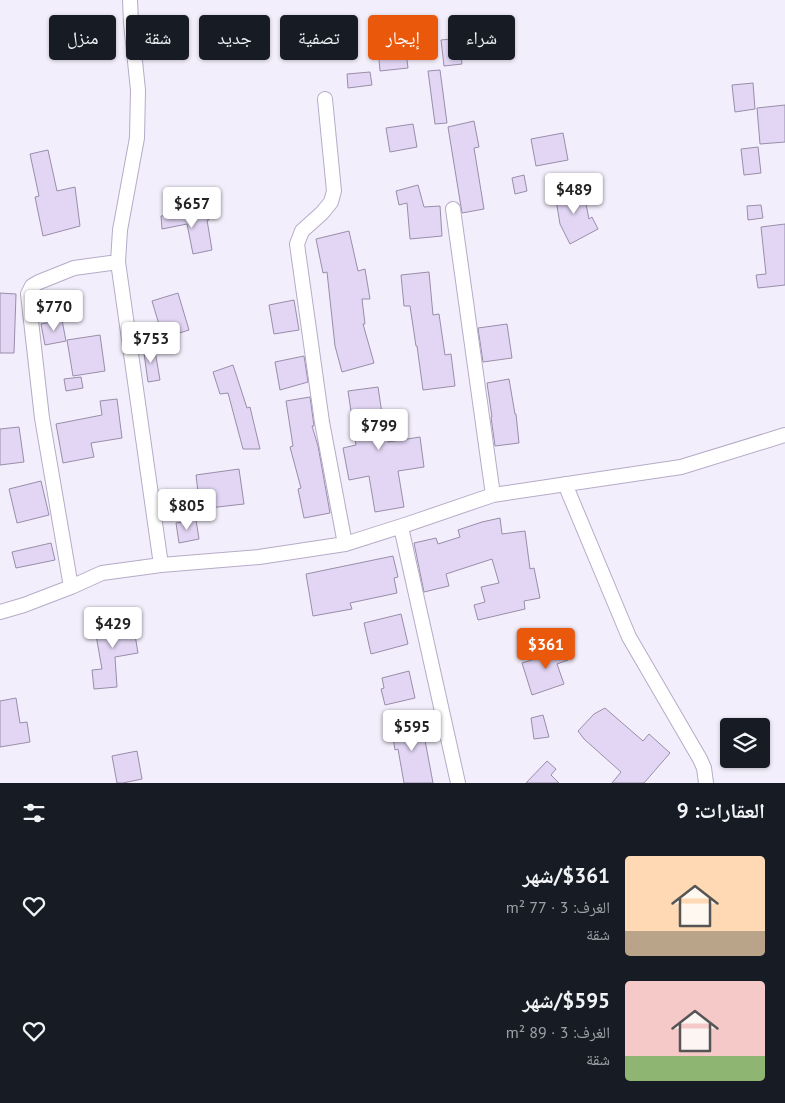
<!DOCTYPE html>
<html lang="ar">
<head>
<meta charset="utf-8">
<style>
  :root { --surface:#171b24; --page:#242831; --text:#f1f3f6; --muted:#9ea1a6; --accent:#ea580c }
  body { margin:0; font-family:"PT Sans","Noto Naskh Arabic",sans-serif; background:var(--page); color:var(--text); direction:rtl; height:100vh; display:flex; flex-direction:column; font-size:19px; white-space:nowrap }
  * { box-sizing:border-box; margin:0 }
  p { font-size:16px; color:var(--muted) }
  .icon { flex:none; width:28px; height:28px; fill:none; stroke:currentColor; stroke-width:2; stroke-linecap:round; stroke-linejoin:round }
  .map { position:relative; height:783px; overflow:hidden; direction:ltr }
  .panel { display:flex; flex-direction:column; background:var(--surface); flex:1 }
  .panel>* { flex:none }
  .guide { position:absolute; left:15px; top:15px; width:500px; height:45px; direction:rtl; display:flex; gap:10px }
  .controls { position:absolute; left:720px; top:718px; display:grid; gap:10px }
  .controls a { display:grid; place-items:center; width:50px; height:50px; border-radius:5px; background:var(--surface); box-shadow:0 1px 4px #0004; font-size:25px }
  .price { position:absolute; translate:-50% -42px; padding:0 11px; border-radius:5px; background:#fff; color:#222; font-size:16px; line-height:32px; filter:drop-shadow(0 1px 2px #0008) }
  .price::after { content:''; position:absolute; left:50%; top:30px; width:15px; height:11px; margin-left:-8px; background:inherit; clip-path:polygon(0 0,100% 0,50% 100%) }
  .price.on { background:var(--accent); color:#fff }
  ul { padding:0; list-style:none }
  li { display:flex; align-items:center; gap:15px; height:125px; padding:0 20px }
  li span { display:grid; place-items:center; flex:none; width:140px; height:100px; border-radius:5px; color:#555 }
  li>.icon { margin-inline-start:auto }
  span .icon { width:60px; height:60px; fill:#fffc; stroke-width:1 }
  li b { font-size:21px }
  h2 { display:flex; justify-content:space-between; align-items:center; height:60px; padding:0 20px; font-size:21px }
  .tag { padding:0 18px; border-radius:5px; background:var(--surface); box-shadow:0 1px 4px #0004; font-size:18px; line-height:45px }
  .tag.on { background:var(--accent); color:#fff }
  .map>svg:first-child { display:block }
  .building { fill:#e2d6f4; stroke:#998eaa }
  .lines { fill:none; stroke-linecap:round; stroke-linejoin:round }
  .street-casing { stroke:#b6abc8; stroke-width:16 }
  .street { stroke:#fff; stroke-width:14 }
</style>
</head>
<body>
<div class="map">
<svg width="785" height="783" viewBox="0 0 785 783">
  <rect width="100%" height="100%" fill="#f3eefb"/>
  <path class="building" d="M459 38 462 64 444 66 441 40Z
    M405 44 408 68 380 71 378 47Z
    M440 70 447 123 435 124 428 71Z
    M370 72 372 85 348 88 347 74Z
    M753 83 755 109 735 112 732 85Z
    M785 105V142L760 144 757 108Z
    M474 121 479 147 474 148 484 209 462 213 448 127Z
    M413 124 417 147 390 152 386 128Z
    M563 133 568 160 536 166 531 139Z
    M758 147 761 173 744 175 741 149Z
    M48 150 57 191 75 187 80 226 43 236 35 197 39 196 30 154Z
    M524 175 527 191 515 194 512 178Z
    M418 185 424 207 440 206 442 236 410 239 407 203 399 205 396 191Z
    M583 189 589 219 592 217 598 229 570 244 560 224 555 194Z
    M761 205 763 218 748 220 747 206Z
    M208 213 209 220H207L212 250 193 254 187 224 162 229 161 216Z
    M785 224V285L758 288 756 275 766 274 761 227Z
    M349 231 358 271 365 269 370 299H362L365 324H363L374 363 342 372 335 346 327 272 323 273 316 239Z
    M429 272 433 315 439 314 445 355 451 354 455 386 423 390 417 346H416L410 306H404L401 275Z
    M0 293 16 294 14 353H0Z
    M178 293 189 330 163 338 152 301Z
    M294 300 299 330 274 334 269 305Z
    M62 320 66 341 45 345 41 324Z
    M507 324 512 358 483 362 478 328Z
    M100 335 105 371 73 376 67 340Z
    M154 345 160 380 148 382 143 346Z
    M304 356 308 382 280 390 275 362Z
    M233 365 247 408 250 407 260 449H243L228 393 220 394 213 372Z
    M81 377 83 388 66 391 64 379Z
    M509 379 515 414H516L519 443 495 446 491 417H492L487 383Z
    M378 387 386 440H388V442L420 437 424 467 398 471 404 507 375 512 369 476 349 480 343 448 356 445 348 391Z
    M310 397 314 426H312L318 446 330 513 304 518 298 489 301 488 290 447 293 446 286 401Z
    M117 399 122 438 91 443 94 457 63 463 56 424 102 415 100 401Z
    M19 427 24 462 0 465V429Z
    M239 469 244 504 200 509 196 475Z
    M41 481 49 515 17 523 9 489Z
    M500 518 502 534 525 531 530 569 534 568 540 598 524 601 525 609 478 620 474 605 485 602 481 587 499 583 492 559 446 574 449 586 424 592 414 543 436 538 438 544 460 537 458 530 482 522Z
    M196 520 199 539 179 543 176 523Z
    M51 543 55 560 16 568 12 552Z
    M393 556 398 577 394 578 397 593 350 603 352 609 313 616 306 574Z
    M401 614 408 644 371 654 364 623Z
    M132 617 138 653 115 657 117 687 94 689 92 670 102 669 94 624Z
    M562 639 568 660 557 664 564 684 532 695 522 663 554 653 551 642Z
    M409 671 415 698 385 705 381 689 384 688 382 678Z
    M16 698 20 723 27 722 30 742 0 747V701Z
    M605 708 643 741 649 734 670 753 644 783H612L621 772 584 739 578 731 594 714Z
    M543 715 549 737 534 739 531 718Z
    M419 718 422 735H424L433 783H404L398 749 395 750 392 732H396L394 722Z
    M137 751 142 779 123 783H117L112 756Z
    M547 761 556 769 551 775 559 783H526Z"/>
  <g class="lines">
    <defs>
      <path id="street" d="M130 0 131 23 138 90 137 138 120 230 118 262 161 565
        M325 99 334 191 331 202 322 213 302 231 297 244 322 422 345 544
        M453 209 493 495
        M565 484 629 637 700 759 704 768 706 783
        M401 527 458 783
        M71 587 42 418 28 294 32 286 39 282 74 268 118 262
        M0 612 24 605 71 587 102 573 161 565 259 557 345 544 408 524 493 495 681 467 785 435"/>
    </defs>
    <use href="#street" class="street-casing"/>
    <use href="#street" class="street"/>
  </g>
</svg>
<div class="controls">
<a><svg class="icon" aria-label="layers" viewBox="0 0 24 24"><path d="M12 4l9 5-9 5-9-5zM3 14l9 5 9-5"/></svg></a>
</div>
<b class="price" style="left:574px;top:215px">$489</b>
<b class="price" style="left:192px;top:229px">$657</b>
<b class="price" style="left:54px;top:332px">$770</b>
<b class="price" style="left:151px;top:364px">$753</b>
<b class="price" style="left:379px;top:451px">$799</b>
<b class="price" style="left:187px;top:531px">$805</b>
<b class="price" style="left:113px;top:649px">$429</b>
<b class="price on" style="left:546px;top:670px">$361</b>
<b class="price" style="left:412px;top:752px">$595</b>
<div class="guide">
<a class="tag">شراء</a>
<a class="tag on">إيجار</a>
<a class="tag">تصفية</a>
<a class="tag">جديد</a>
<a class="tag">شقة</a>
<a class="tag">منزل</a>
</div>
</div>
<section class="panel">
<h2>العقارات: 9<svg class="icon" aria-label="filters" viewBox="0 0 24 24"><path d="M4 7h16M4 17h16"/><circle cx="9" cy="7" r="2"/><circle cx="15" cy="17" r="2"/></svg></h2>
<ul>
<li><span style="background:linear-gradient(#ffd9b3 75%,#b9a48a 0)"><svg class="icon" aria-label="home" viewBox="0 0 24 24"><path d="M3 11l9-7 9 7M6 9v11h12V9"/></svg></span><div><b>$361/شهر</b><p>الغرف: 3 · 77 m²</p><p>شقة</p></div><svg class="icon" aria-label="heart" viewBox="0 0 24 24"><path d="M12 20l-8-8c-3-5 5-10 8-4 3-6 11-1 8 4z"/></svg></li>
<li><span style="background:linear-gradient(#f6c9c9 75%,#8fb573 0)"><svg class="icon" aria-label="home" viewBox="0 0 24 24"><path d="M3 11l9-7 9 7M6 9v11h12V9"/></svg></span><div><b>$595/شهر</b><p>الغرف: 3 · 89 m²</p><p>شقة</p></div><svg class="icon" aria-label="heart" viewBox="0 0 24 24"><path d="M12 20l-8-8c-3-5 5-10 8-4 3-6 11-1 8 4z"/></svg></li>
</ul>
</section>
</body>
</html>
